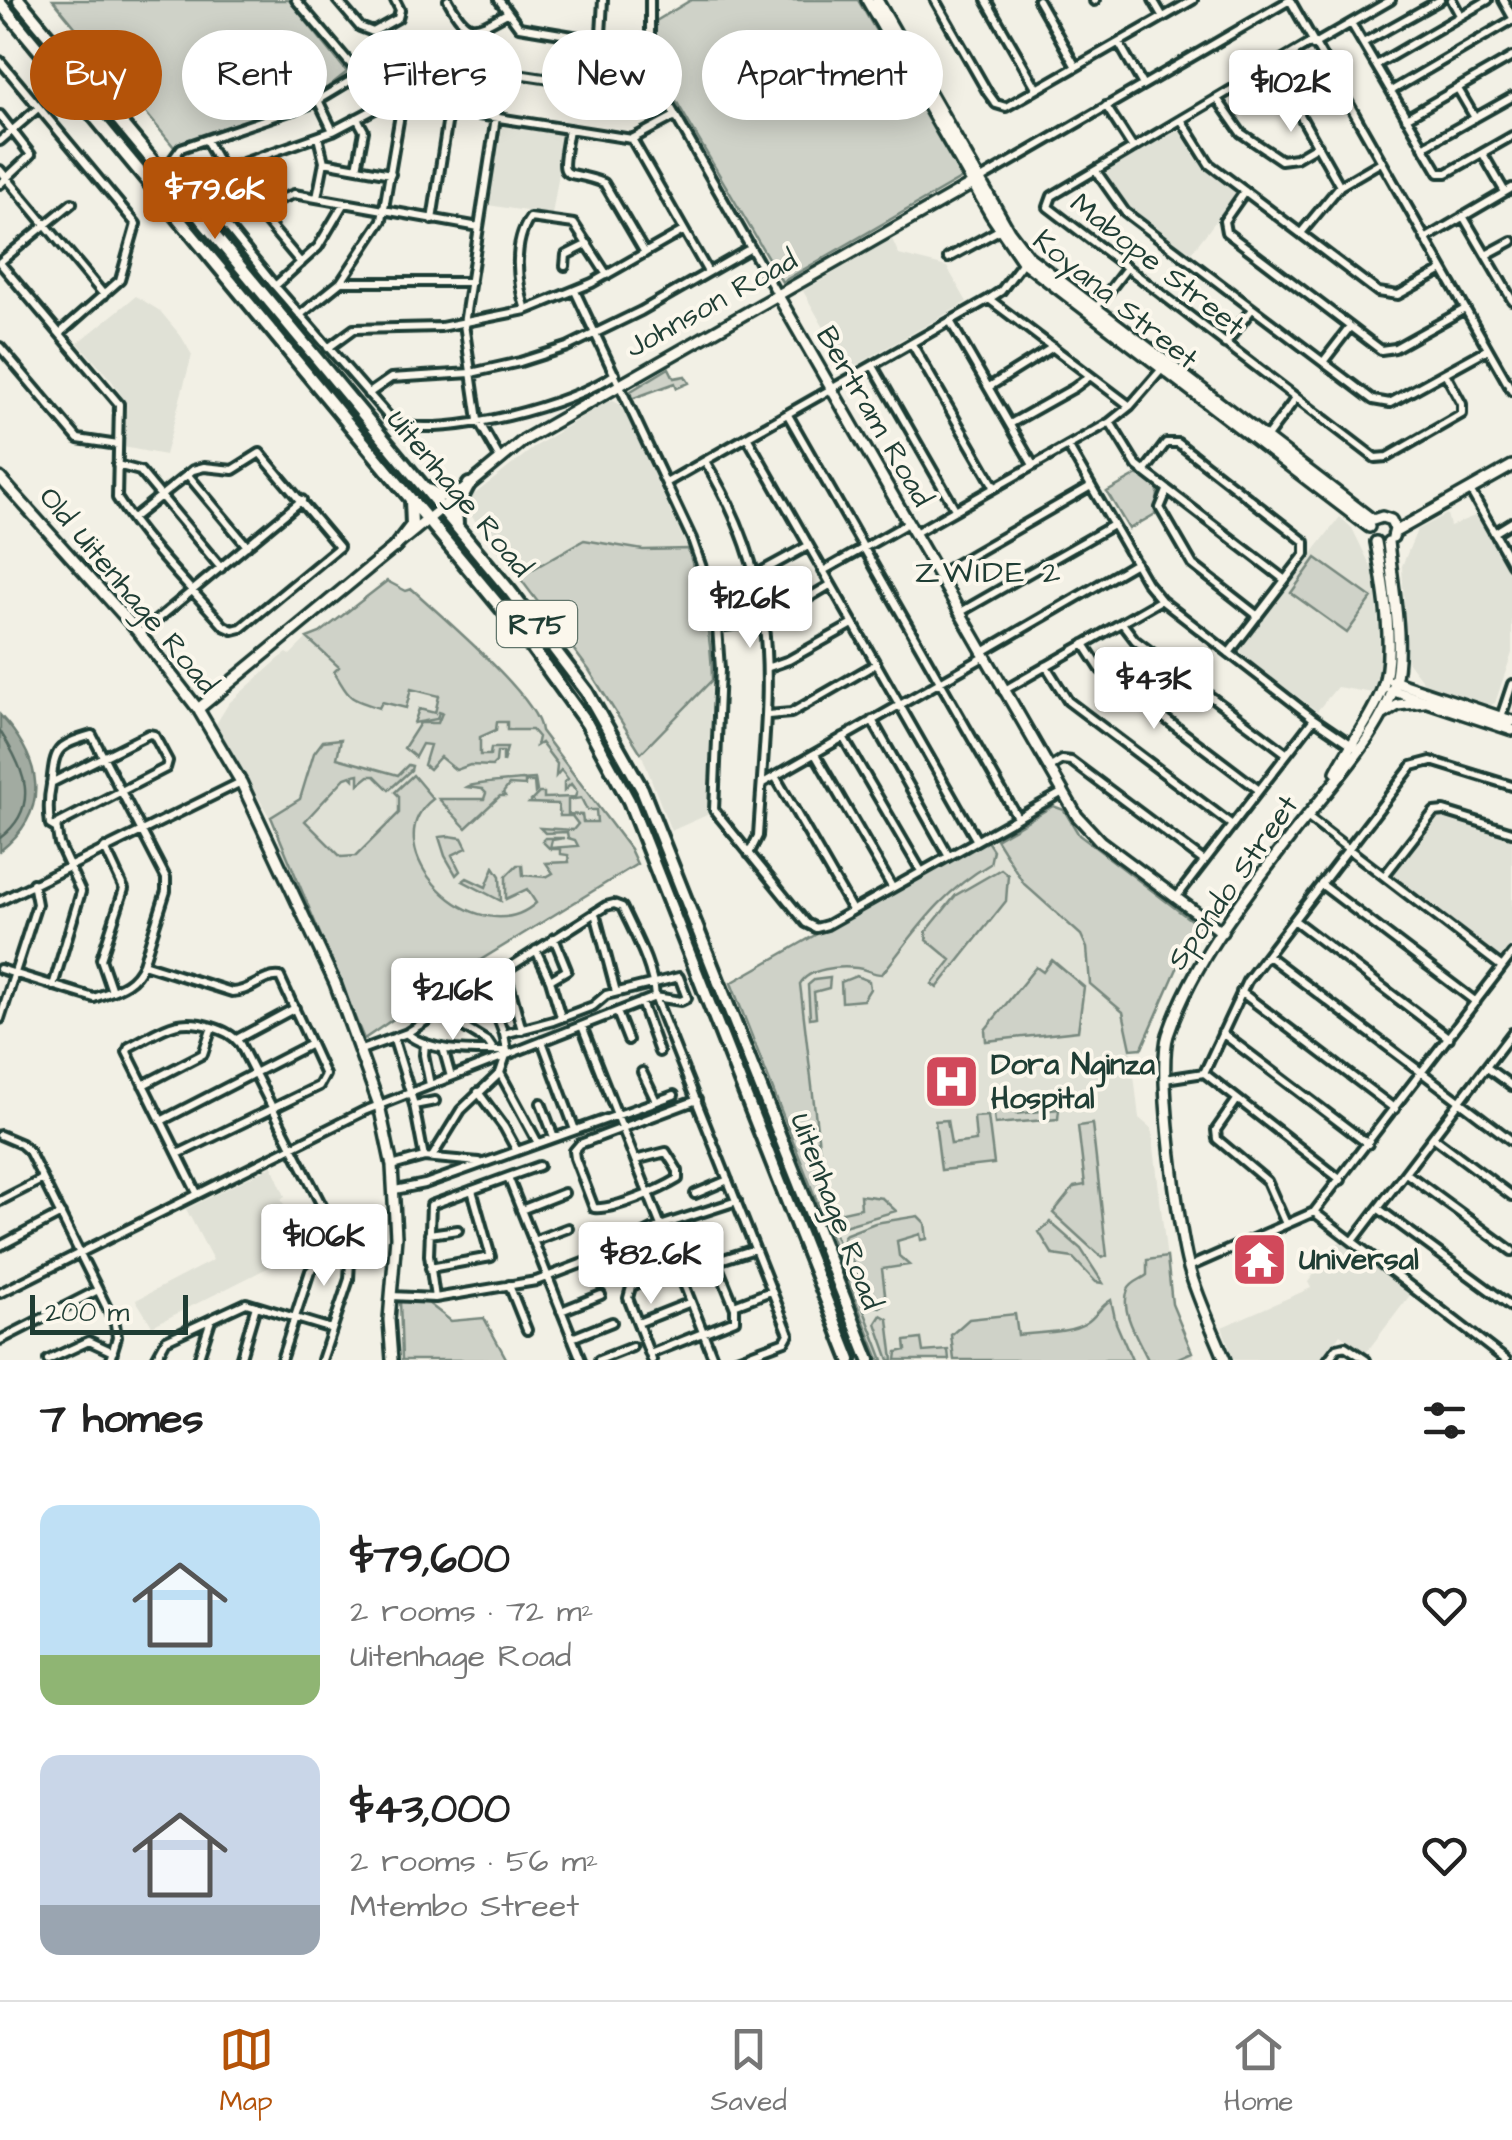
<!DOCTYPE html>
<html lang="en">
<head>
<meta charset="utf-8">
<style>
  :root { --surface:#fff; --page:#f2f2f2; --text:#222; --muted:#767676; --line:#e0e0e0; --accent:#b45309 }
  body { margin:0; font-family:"Architects Daughter",sans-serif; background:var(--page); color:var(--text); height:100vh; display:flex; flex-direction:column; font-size:38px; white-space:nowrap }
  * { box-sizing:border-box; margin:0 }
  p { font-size:32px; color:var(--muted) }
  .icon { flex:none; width:55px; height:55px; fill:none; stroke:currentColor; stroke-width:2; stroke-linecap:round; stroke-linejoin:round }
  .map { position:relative; height:1360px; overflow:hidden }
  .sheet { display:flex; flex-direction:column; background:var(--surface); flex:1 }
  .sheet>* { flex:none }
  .top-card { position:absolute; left:30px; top:30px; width:1000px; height:90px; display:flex; gap:20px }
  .scale { position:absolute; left:30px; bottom:25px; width:158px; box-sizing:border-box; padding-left:10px; border:5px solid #1f3d34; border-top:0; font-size:28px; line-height:35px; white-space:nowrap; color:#1f3d34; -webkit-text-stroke:8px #fbf7ec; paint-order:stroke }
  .price { position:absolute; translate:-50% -85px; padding:0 22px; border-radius:10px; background:#fff; color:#222; font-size:32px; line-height:65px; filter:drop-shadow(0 2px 5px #0008) }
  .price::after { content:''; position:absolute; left:50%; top:60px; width:30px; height:22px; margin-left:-15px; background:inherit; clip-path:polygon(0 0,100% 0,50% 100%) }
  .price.current { background:var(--accent); color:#fff }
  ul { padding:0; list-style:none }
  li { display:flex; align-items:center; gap:30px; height:250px; padding:0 40px }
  li span { display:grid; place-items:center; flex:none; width:280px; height:200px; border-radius:20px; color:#555 }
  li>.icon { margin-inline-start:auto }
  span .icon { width:120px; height:120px; fill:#fffc; stroke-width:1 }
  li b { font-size:42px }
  h2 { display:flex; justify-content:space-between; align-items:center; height:120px; padding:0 40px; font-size:42px }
  .pill { padding:0 35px; border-radius:45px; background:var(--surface); box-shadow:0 5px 25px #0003; font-size:35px; line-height:90px }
  .pill.current { background:var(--accent); color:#fff }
  .tabs { display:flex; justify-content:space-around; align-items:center; height:140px; border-top:2px solid var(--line); background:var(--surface); font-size:28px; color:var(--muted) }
  .tabs a { display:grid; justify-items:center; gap:5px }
  .tabs .current { color:var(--accent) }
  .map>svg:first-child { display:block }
  .built { fill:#e0e1d6 }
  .green { fill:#cfd2c8; stroke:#77887e; stroke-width:2.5; fill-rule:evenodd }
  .water { fill:#a2aba1; stroke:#6e7f75; stroke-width:2.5 }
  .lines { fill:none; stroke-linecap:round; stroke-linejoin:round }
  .shore { stroke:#536960; stroke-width:2.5 }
  .street-casing { stroke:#1f3d34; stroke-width:14 }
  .secondary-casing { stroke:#1f3d34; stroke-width:16 }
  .primary-casing { stroke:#1f3d34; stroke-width:18 }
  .street { stroke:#fbf7ec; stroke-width:6 }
  .secondary { stroke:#fbf7ec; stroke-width:9 }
  .primary { stroke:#fbf7ec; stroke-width:10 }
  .labels { text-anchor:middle; stroke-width:8; stroke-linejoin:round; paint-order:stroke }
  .shield { fill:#fbf7ec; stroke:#61756b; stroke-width:2.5 }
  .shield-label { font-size:28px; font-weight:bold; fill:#1f3d34 }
  .street-label { font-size:30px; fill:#1f3d34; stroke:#fbf7ec }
  .poi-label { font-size:30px; font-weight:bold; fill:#1f3d34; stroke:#fbf7ec; text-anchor:start }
  .neighbourhood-label { font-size:32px; letter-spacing:2.5px; fill:#1f3d34; stroke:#fbf7ec }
</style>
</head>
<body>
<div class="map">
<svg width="1512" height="1360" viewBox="0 0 1512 1360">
  <rect width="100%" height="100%" fill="#f2f0e5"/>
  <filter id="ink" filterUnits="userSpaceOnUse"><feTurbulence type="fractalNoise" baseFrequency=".01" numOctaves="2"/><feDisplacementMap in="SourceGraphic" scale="20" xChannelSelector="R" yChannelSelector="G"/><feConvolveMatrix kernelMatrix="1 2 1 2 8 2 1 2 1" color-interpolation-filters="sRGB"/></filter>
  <g filter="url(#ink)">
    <path class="built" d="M500 122 561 130 565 137 552 215 488 205Z
      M1173 131 1181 132 1198 161 1234 187 1236 195 1191 253 1124 203 1107 174 1109 167Z
      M892 239 899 255 947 267 967 302 848 370 803 291Z
      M136 296 160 311 181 336 192 355 165 455 123 447 127 404 112 381 78 343Z
      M610 399 622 406 688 549 643 550 584 540 519 577 462 504 536 446Z
      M1447 514 1450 526 1477 515 1512 578V653L1495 703 1488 706 1427 687 1407 661 1402 566 1417 530Z
      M1340 517 1352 528 1374 573 1382 662 1373 693 1337 687 1317 711 1241 655 1240 647Z
      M387 581 406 591 412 589 504 676 637 864 474 964 364 1039 278 841 281 839 277 830 216 724 229 703 280 658 287 653 290 655 307 638 320 633Z
      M712 680 707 815 671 831 641 753Z
      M1053 806 1064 810 1079 835 1200 927V932L1183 955 1142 1048 1131 1049 1139 1118 1152 1129 1172 1304 1195 1360H879L731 983 985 838 989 843Z
      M1442 815 1512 837V944L1500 959 1393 875 1434 819Z
      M272 1166 285 1196 281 1199 307 1248 152 1326 136 1300 213 1260 186 1209Z
      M1341 1240 1411 1294 1365 1354 1340 1334 1322 1360H1234L1222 1327 1311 1288 1308 1282Z"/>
    <path class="green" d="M53 0H289L347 72 308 103 174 147Z
      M691 0H858L962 178 782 282 655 65 656 21Z
      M669 368 674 378 685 376 689 383 677 388 675 383 631 399V391Z
      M1139 474 1158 489 1157 513 1129 529 1107 492Z
      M584 540 643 550 688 549C701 593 712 634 712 680L641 753 589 670 519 577Z
      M1316 558 1372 598 1347 633 1291 593Z
      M387 581 406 591 412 589C442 617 539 698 541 731L630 849 637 864 474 964 364 1039 271 817 300 799 314 753 323 741 341 739 337 758 398 775 408 765 412 766 411 770 389 790 375 776H369L359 784V774L354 775V779L351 776 345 778 305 821 341 857 356 856 399 813V796L395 792 413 775 433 799C370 847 477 956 536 903L527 889 506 899V876L517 865H522L523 875 546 877 553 873 546 863 569 862 568 855 560 854V849H550L542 841 545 838H564L552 840 550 848 578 846 575 840 568 838 567 832 545 833 540 828 573 830 578 824 572 816H560L558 804 529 803 539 793H544V798L575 797 577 792 571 784 564 791V782L568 779 561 770 556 776 557 764 541 743 536 746 538 737 532 730H507V722H497L496 730 480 737V755H490L491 748H507L503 762V752H497L496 762 492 766 470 765 456 770 440 757 429 769 424 765 430 745 422 744 415 757 404 748 420 723H438L442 713 439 712 437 719 414 723 419 709 435 713 439 696 411 689 406 708 382 702 379 708C344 697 350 697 334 672L339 667 307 638 320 633ZM581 798 587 810H596L597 822H583L582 815 568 814V800Z
      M535 779 537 791 535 793 534 782H525V786L509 785 503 793 505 796H500L466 828 439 799H484L486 793 482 789 466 787C471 784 522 780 535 779Z
      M1053 806 1064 810 1079 835 1200 927V932L1183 955 1142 1048 1131 1049 1123 1012 1090 984 1087 948 1081 935 1024 884 996 839Z
      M449 836 462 838 467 848 452 855 460 871 456 875 445 856 439 837Z
      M985 838 993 850 990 864C939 894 918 929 882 974 872 974 867 969 857 968 839 966 809 968 800 984L827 1214 883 1360H879L731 983Z
      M494 867 500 876 501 901 463 881 467 878 486 887Z
      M1001 869 1008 875 1006 901 937 988 932 984 951 960 927 940 926 932 956 895Z
      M1052 960 1084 987 1078 1031 986 1041 985 1030 1036 967 1043 972Z
      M856 976 869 981 870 989 863 1000 842 1002 841 982Z
      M830 978 829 988 814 992 816 1017 810 1018 808 985 814 980Z
      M1008 1093 1010 1108 1016 1114 1059 1109 1058 1119 995 1124 992 1095Z
      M988 1116 994 1164 941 1170 935 1121 947 1120 951 1144 976 1141 974 1117Z
      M1092 1124 1107 1256 1102 1258 1053 1213 1074 1187 1085 1185 1078 1126Z
      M860 1195 882 1198 896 1211 844 1226 836 1225 834 1219 838 1213 861 1208Z
      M918 1216 925 1223 927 1239 921 1240 920 1234 897 1241 899 1256 909 1265 882 1269 886 1302 880 1307 872 1306 843 1240 844 1235 875 1223Z
      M1050 1222 1081 1249 1103 1283 1096 1282 1073 1258 1053 1255 1039 1232Z
      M1167 1257 1172 1304 1192 1352 1174 1360H1148C1140 1342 1119 1311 1128 1290 1131 1282 1141 1280 1147 1275V1260Z
      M400 1300 428 1303 451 1321 484 1318 507 1360H402Z
      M1111 1300 1116 1323 1132 1360H954L951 1335 969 1319 1015 1314 1018 1335C1037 1332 1069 1334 1086 1323 1096 1317 1100 1306 1111 1300Z
      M881 1315 888 1319 893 1360H889L876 1323Z
      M921 1339 923 1352 948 1350 949 1360H896L897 1352 906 1350 905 1341Z"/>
    <path class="water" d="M0 715C42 760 52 810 0 851Z"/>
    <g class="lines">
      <path class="shore" d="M0 731C24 768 42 806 0 838"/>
      <defs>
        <path id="street" d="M296 0 359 74
          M337 0 360 27 373 32 398 18 400 10 395 0
          M448 0C468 36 473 32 507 13
          M499 0 519 27 603 41
          M650 0V71L777 294
          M935 0 988 93 996 104 1006 107 1193 0
          M986 0 1037 89
          M1038 0 1076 67
          M1153 0 1163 17
          M1290 0 1512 391
          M1452 0 1460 15
          M1503 0 1512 16
          M1094 1 1095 0
          M1351 23 1439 173H1447L1512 136
          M1312 42 1052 196 1048 207 1375 458 1387 457 1462 414V404L1445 373
          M1119 43 1143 85
          M1363 43 1440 0
          M1313 45 1391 0
          M0 61 136 224 120 280 60 333
          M1376 65 1488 0
          M1273 67 1340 186
          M598 86 603 0
          M1458 89 1475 118
          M1391 91 1512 20
          M318 100 333 131
          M1218 100 1241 133 1281 160 1296 158 1318 145
          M1106 106 1133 148
          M0 115 31 155 0 184
          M1406 118 1512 57
          M1182 121 1209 164 1378 292 1398 295 1443 270
          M569 129C559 188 561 166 604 183L645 253
          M632 139 708 272
          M206 140 223 170 301 263
          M0 141 38 108
          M1423 147 1512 97
          M1483 154 1505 192
          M324 162 391 174
          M357 168 364 131 357 118
          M0 170 104 295
          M223 170 333 131 390 101 632 139 675 116
          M1096 171 1125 212 1373 400 1390 403 1488 349
          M981 179 1290 0
          M1245 191 1224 221 1226 232 1381 350 1395 348 1465 309
          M317 198 324 162 318 137
          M260 215 276 201 294 194 479 227
          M1463 216 1512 300
          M432 220 449 111
          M1301 233 1340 186 1381 162
          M1425 239 1512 188
          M1486 255 1512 241
          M948 258 999 230
          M0 262 72 203
          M0 263 119 404 117 498C146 544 188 585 224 626L233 630 241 628 339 547 260 453 233 470 204 467 193 470 132 519
          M565 266 566 255 588 244
          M342 282H471
          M275 286 318 247 344 203
          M575 291 692 539 708 585 717 627 720 669 714 810 806 923 816 928 827 925 1063 792
          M989 299 1130 406
          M1096 308 1126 269
          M526 310C517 283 512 243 530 218L574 224 607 275
          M300 315 341 282 382 220 410 56
          M950 321 1033 465
          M912 344 994 486
          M1225 344 1252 309
          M0 347 78 439 118 445
          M328 348 354 329 441 327 526 310 592 283 683 231
          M1323 362 1350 327
          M873 366 955 509
          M615 374C570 406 450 437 395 424L275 286 173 159 181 148 313 103 393 55 609 88 650 71
          M989 387 1053 347
          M368 394 391 378 471 373 520 362 567 347 641 311 751 248
          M788 415 1017 817
          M1110 422 1137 466 1285 580
          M1010 424 1074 388 1090 376
          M747 437 976 839
          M1266 438 1296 398
          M1068 446 1147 583 1161 600 1314 719 1358 749
          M499 457 478 420 464 324 503 72
          M705 461C787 597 767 688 758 836L749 854
          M117 465 140 471 221 568
          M1144 472 1166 443H1178L1305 542V554L1229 653
          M187 474 247 546
          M666 483 989 299 1001 291 1023 262
          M1470 490 1512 564
          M1167 491 1160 508 1193 565 1258 616
          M915 533 1110 422 1130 406 1162 369
          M1494 533 1512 522
          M823 571 908 523
          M755 575 808 546
          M937 575 1091 486
          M803 601 830 585
          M959 613 1113 525
          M1122 623 1135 640 1286 753
          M717 627 765 621
          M140 634 302 500
          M1084 644 1101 670 1259 790
          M981 653 1136 563
          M1046 666 1068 701 1232 825
          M769 667 789 660 853 624
          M1003 691 1161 600
          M768 715 791 713 876 664
          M1501 717 1512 684
          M872 720 948 855
          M843 737 921 871
          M815 754 892 887
          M1049 768 1062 760 1071 761 1204 861
          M775 776 852 910
          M51 783 149 734 154 735 168 761 166 768 56 825 59 844 81 892 53 986
          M763 783 984 657
          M1307 817 1502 967
          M105 848 124 889 101 959 112 991
          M1384 876 1434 812 1444 811 1512 832
          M1321 884 1476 1002
          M1176 898 1314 719
          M0 901 241 782
          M595 913 616 992
          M1294 920 1449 1038
          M554 938 567 970 550 980 561 1017
          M536 950 550 980
          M1267 955 1512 1141
          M143 964 232 992C250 992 263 975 280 977L325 1075 319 1086 178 1154
          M0 969 94 998C114 990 134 986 143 964L166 891V878L92 735C54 746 55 750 51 785 48 799 48 810 50 825L55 828
          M508 980 522 1030
          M1241 992 1395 1109
          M456 1002 457 1024
          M641 1002 659 1052
          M439 1012 488 1042 494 1051
          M617 1012 628 1040
          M0 1019 37 904 33 883
          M582 1026 714 1360
          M1222 1033 1368 1144
          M407 1034C433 1054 476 1051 507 1051
          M504 1034 493 1005 512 998
          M237 1039 295 1008
          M394 1040 414 1105 424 1157
          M542 1041 575 1130
          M425 1043 424 1055 430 1085
          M443 1048 451 1077
          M361 1050 407 1033 606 906 614 904 622 907C635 935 653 966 655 997L789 1334 785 1341 734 1360
          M1486 1067 1512 1086
          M642 1072 656 1101
          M500 1073 538 1143
          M1204 1073 1341 1180
          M1165 1079 1204 1073 1247 981 1412 766 1431 761 1512 786
          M143 1085 203 1054 212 1027
          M478 1092 504 1127 517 1151
          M1237 1100 1216 1130 1217 1139 1267 1181 1286 1224
          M541 1103 554 1137
          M414 1105 435 1101
          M161 1121 311 1044
          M0 1135 21 1144 29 1151 115 1324 117 1337 110 1360
          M1433 1137 1512 1196
          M432 1157 461 1110 500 1073 506 1055
          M635 1160 666 1152 678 1171V1179C660 1190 614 1210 594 1208L575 1158 574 1151 580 1144 697 1100
          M392 1166 424 1157 479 1162
          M1406 1173 1512 1251
          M508 1177 539 1166
          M395 1190 425 1184 674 1095
          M197 1193 127 1052 129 1047C161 1031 176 1015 212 1027 224 1031 232 1034 240 1044L350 1261 349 1279 322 1360
          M695 1194 728 1180
          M0 1201 43 1179
          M1379 1209 1512 1307
          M521 1210 564 1193
          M1314 1212 1506 1360
          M429 1234 458 1230
          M533 1241 568 1228
          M1353 1241 1512 1033
          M0 1246 61 1214
          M717 1261 755 1249
          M1189 1267 1314 1212 1512 954
          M430 1268 491 1257 472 1190
          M509 1285 527 1330
          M0 1293 364 1111 655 997 681 1001 687 998 679 977 606 995 593 1006 553 1021 504 1034 507 1051
          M391 1296 435 1298 536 1281 599 1257 660 1226 737 1201
          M435 1298 429 1255 431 1205 508 1177 581 1360
          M734 1305 771 1291
          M561 1311 601 1295
          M638 1323 691 1302
          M572 1338 612 1322
          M0 1340 98 1290
          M650 1354 735 1320V1308L714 1257C690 1255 651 1275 631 1287L628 1298 652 1360
          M48 1360 89 1341 113 1352
          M155 1360 166 1340 246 1303 332 1329
          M198 1360 211 1320
          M240 1360 256 1306
          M281 1360 310 1271 322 1260 344 1252
          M599 1360 632 1347
          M1328 1360 1337 1348 1345 1346 1366 1360"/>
        <path id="secondary" d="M867 0 991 215 1023 262 1369 527
          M877 0 1009 231 1028 256 1373 520
          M777 294 1077 816 1100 841 1222 932
          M0 478 140 634 198 709 241 782 335 983 379 1105 392 1166 396 1237 389 1320 392 1360
          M1373 520 1382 517 1391 520 1395 529 1393 537
          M1395 532 1512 466
          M1393 681 1512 721
          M1391 690 1512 730
          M198 709 524 440 981 179
          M1382 715 1398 705 1424 702
          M1336 772C1350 744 1371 719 1382 690 1396 653 1383 582 1376 542
          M1225 1360C1213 1330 1198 1300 1189 1268 1178 1229 1157 1069 1168 1035 1193 961 1245 896 1292 835 1323 795 1381 734 1394 686 1405 646 1392 583 1388 542"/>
        <path id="primary" d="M19 0 510 591 587 692 642 789 869 1360
          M0 3 520 631 587 724 629 801 850 1360
          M428 490 440 496 460 492
          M457 524 456 509 469 484
          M395 547 412 525 411 500"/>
      </defs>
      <use href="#street" class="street-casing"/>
      <use href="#secondary" class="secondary-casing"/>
      <use href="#primary" class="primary-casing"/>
      <use href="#street" class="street"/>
      <use href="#secondary" class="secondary"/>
      <use href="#primary" class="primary"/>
    </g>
  </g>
  <defs>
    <symbol id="hospital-square" viewBox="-11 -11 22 22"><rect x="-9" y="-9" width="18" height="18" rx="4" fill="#d1495b" stroke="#fbf7ec"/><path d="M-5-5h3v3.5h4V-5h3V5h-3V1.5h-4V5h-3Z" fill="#fff"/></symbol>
    <symbol id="temple-square" viewBox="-11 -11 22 22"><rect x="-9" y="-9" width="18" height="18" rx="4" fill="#d1495b" stroke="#fbf7ec"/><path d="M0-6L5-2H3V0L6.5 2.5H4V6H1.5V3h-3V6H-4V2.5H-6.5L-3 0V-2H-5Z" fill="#fff"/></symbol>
  </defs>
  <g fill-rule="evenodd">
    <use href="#hospital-square" x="920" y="1050" width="63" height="63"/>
    <use href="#temple-square" x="1228" y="1228" width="63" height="63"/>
  </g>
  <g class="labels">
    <rect class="shield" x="497" y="601" width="80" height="46" rx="8"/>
    <g class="shield-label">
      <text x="537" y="634">R75</text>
    </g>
    <g class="street-label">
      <text transform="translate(1158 264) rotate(38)" y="10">Mabope Street</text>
      <text transform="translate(1116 299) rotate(39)" y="10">Koyana Street</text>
      <text transform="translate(711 303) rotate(-29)" y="10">Johnson Road</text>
      <text transform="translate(875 416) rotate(60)" y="10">Bertram Road</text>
      <text transform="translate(460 493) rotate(50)" y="10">Uitenhage Road</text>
      <text transform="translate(129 590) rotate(50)" y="10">Old Uitenhage Road</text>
      <text transform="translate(1232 882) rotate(-55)" y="10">Spondo Street</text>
      <text transform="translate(837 1211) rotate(69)" y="10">Uitenhage Road</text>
    </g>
    <g class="poi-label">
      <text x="991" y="1074">Dora Nginza<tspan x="991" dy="34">Hospital</tspan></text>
      <text x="1299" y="1269">Universal</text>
    </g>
    <g class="neighbourhood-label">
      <text x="989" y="582">ZWIDE 2</text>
    </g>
  </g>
</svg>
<div class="scale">200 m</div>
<b class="price" style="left:1291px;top:135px">$102K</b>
<b class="price current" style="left:215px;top:242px">$79.6K</b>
<b class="price" style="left:750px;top:651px">$126K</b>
<b class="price" style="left:1154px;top:732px">$43K</b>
<b class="price" style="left:453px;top:1043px">$216K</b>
<b class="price" style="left:324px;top:1289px">$106K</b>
<b class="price" style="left:651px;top:1307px">$82.6K</b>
<div class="top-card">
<a class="pill current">Buy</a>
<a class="pill">Rent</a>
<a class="pill">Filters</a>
<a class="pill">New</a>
<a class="pill">Apartment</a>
</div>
</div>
<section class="sheet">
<h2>7 homes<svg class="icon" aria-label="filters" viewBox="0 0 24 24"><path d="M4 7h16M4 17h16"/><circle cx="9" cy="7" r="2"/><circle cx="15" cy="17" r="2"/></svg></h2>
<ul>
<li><span style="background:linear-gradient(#bfe0f5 75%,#8fb573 0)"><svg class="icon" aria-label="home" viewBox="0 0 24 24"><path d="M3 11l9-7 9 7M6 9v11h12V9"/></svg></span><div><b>$79,600</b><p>2 rooms · 72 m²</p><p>Uitenhage Road</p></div><svg class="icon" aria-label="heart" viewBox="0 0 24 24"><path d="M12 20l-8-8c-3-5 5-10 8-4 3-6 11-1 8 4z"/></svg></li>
<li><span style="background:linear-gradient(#c9d6e8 75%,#9aa5b1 0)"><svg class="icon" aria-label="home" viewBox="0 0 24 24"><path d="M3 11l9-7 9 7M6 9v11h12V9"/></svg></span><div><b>$43,000</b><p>2 rooms · 56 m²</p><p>Mtembo Street</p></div><svg class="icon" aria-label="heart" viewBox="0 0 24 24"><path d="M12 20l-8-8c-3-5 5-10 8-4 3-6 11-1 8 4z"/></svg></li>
</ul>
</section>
<nav class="tabs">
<a class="current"><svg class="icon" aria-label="map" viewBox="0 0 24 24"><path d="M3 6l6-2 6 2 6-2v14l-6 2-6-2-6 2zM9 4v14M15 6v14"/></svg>Map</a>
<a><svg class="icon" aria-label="saved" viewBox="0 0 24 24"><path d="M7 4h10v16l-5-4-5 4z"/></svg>Saved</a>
<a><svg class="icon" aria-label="home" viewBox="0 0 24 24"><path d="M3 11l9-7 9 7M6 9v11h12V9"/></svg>Home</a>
</nav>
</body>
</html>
